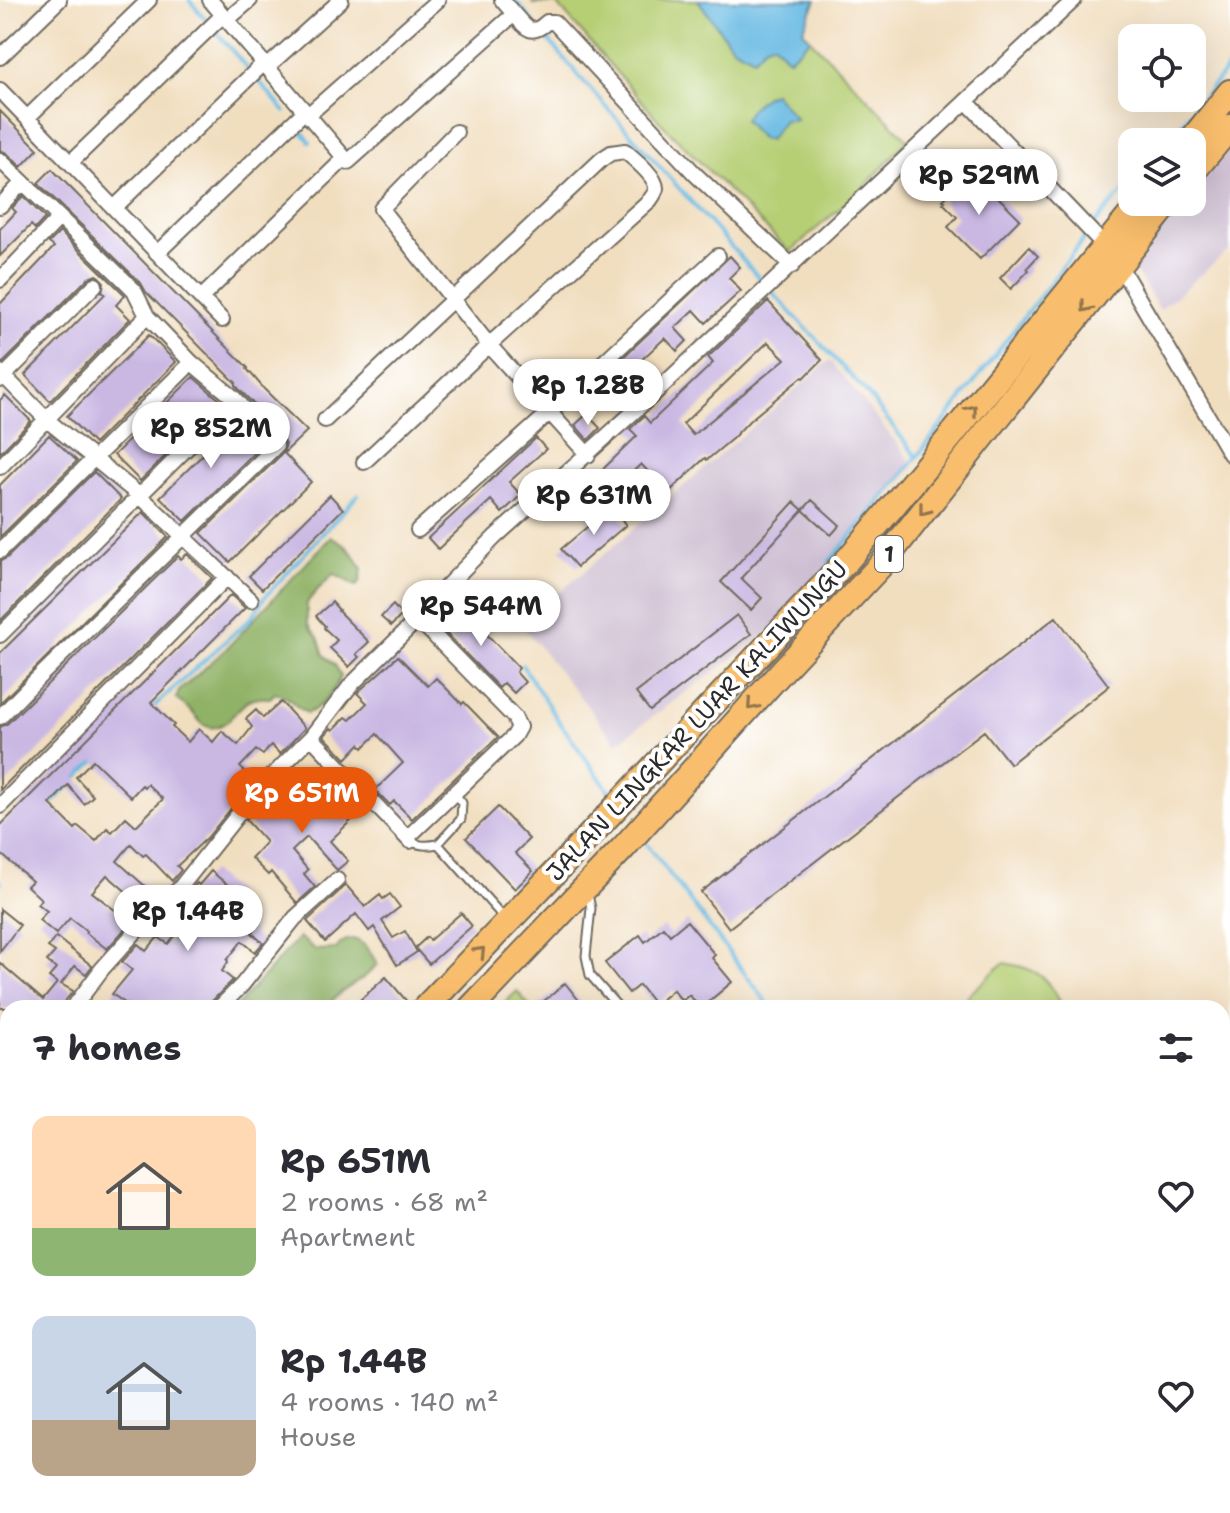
<!DOCTYPE html>
<html lang="en">
<head>
<meta charset="utf-8">
<style>
  :root { --surface:#fff; --page:#f7f7f7; --text:#2b2b33; --muted:#7c7c81; --accent:#ea580c }
  body { margin:0; font-family:"Shantell Sans",sans-serif; background:var(--page); color:var(--text); height:100vh; display:flex; flex-direction:column; font-size:30px; white-space:nowrap }
  * { box-sizing:border-box; margin:0 }
  p { font-size:26px; color:var(--muted) }
  .icon { flex:none; width:44px; height:44px; fill:none; stroke:currentColor; stroke-width:2; stroke-linecap:round; stroke-linejoin:round }
  .map { position:relative; flex:1; overflow:hidden }
  .details { position:absolute; left:0px; top:1000px; width:1230px; height:514px; display:flex; flex-direction:column; background:var(--surface); border-radius:24px 24px 0 0; box-shadow:0 8px 32px #0002 }
  .details>* { flex:none }
  .tools { position:absolute; left:1118px; top:24px; display:grid; gap:16px }
  .tools a { display:grid; place-items:center; width:88px; height:88px; border-radius:16px; background:var(--surface); box-shadow:0 8px 32px #0002; font-size:40px }
  .price { position:absolute; translate:-50% -68px; padding:0 18px; border-radius:28px; background:#fff; color:#222; font-size:26px; line-height:52px; filter:drop-shadow(0 2px 4px #0008) }
  .price::after { content:''; position:absolute; left:50%; top:48px; width:24px; height:18px; margin-left:-12px; background:inherit; clip-path:polygon(0 0,100% 0,50% 100%) }
  .price.current { background:var(--accent); color:#fff }
  ul { padding:0; list-style:none }
  li { display:flex; align-items:center; gap:24px; height:200px; padding:0 32px }
  li span { display:grid; place-items:center; flex:none; width:224px; height:160px; border-radius:16px; color:#555 }
  li>.icon { margin-inline-start:auto }
  span .icon { width:96px; height:96px; fill:#fffc; stroke-width:1 }
  li b { font-size:34px }
  h2 { display:flex; justify-content:space-between; align-items:center; height:96px; padding:0 32px; font-size:34px }
  .map>svg:first-child { display:block }
  .industrial { fill:#cebed2 }
  .green { fill:#b6cf74; stroke:#707d50; stroke-width:2 }
  .forest { fill:#90b266; stroke:#5e6e48; stroke-width:2 }
  .water { fill:#67bae3; stroke:#497287; stroke-width:2 }
  .lines { fill:none; stroke-linecap:round; stroke-linejoin:round }
  .stream { stroke:#67bae3; stroke-width:4 }
  .building { fill:#cab8e3; fill-rule:evenodd }
  .service-casing { stroke:#706a5f; stroke-width:11 }
  .minor-casing { stroke:#706a5f; stroke-width:18 }
  .tertiary-casing { stroke:#706a5f; stroke-width:22 }
  .trunk-casing { stroke:#706a5f; stroke-width:28 }
  .service { stroke:#fff; stroke-width:7 }
  .minor { stroke:#fff; stroke-width:14 }
  .tertiary { stroke:#fff; stroke-width:18 }
  .trunk { stroke:#f9be6d; stroke-width:24 }
  .oneway { stroke:#92744c }
  .labels { text-anchor:middle; stroke-width:8; stroke-linejoin:round; paint-order:stroke }
  .shield { fill:#fff; stroke:#6b6b6b; stroke-width:2 }
  .shield-label { font-size:22px; font-weight:bold; fill:#2b2b2b }
  .street-label { font-size:24px; fill:#2b2b2b; stroke:#fff }
</style>
</head>
<body>
<div class="map">
<svg width="1230" height="1513" viewBox="0 0 1230 1513">
  <rect width="100%" height="100%" fill="#fff"/>
  <filter id="ink" filterUnits="userSpaceOnUse"><feTurbulence type="fractalNoise" baseFrequency=".0125" numOctaves="2"/><feDisplacementMap in="SourceGraphic" scale="16" xChannelSelector="R" yChannelSelector="G"/><feConvolveMatrix kernelMatrix="1 2 1 2 8 2 1 2 1" color-interpolation-filters="sRGB"/></filter>
  <filter id="wash" filterUnits="userSpaceOnUse"><feTurbulence type="fractalNoise" baseFrequency=".006" numOctaves="4" result="noise"/><feDisplacementMap in="SourceGraphic" scale="32" xChannelSelector="R" yChannelSelector="G"/><feGaussianBlur stdDeviation="1.8" result="paint"/><feColorMatrix in="noise" values="0 0 0 0 0 0 0 0 0 0 0 0 0 0 0 0 0 1.4 0 .05"/><feComposite in="paint" operator="in"/></filter>
  <g filter="url(#wash)">
    <rect width="100%" height="100%" fill="#f1debf"/>
    <path class="industrial" d="M1230 148V249L1160 310 1133 267 1185 202H1192V194Z
      M830 360 914 465 784 620 617 743 522 625Z"/>
    <path class="green" d="M543 0H698L732 46 773 43 789 59 810 39 908 140 862 189 790 252 660 122 557 4H531Z
      M1003 963C1037 968 1048 976 1062 1008H955Z
      M517 991 531 1008H500Z
      M1230 1053V1513H1170L1165 1506H1222V1060Z
      M750 1506H1127L1132 1513H756Z"/>
    <path class="forest" d="M331 537C345 542 356 556 362 569L360 582 356 586 334 574C324 583 314 592 307 603V621L309 627 318 637 324 655 335 665 341 676C335 689 322 708 307 713 292 706 293 697 275 693L270 698C264 698 257 696 251 699 239 703 224 737 204 725 199 721 195 715 191 711 186 706 181 703 176 699L179 691 226 649Z
      M299 937 316 950 336 949C353 927 368 946 377 964 364 983 339 988 326 1008H235Z"/>
    <path class="water" d="M698 0H816L803 30 810 39 789 59 773 43 766 45 754 58 732 47Z
      M774 93 797 120H784L769 140 762 139 744 120C749 109 763 95 774 93Z"/>
    <g class="lines">
      <path class="stream" d="M189 0 206 20
        M515 0 536 26
        M541 31 585 83 762 281
        M218 34 247 68
        M258 80 285 112
        M300 129 310 142
        M1167 142 1230 65
        M773 293 866 392 916 456
        M829 562 917 457 1102 215 1132 182
        M522 665 558 720 614 798
        M153 707 252 617 264 598 358 495
        M48 806 97 759
        M647 844 771 1008
        M0 883 1 882
        M0 1266 8 1273
        M0 1280 8 1285
        M1151 1506 1157 1513"/>
    </g>
    <g id="blocks">
      <path class="building" d="M0 111 38 149 21 167 7 153 0 150Z
        M52 169 248 368 247 369 265 390 307 431 284 453 311 482 230 562 201 533 283 453 286 445 279 435 282 433 236 386V383L146 292 141 283 38 183Z
        M963 179 965 181 967 179 981 194 988 187 1020 219 980 259 948 227 957 217 943 203 945 201 943 200Z
        M23 196 45 218 35 229 31 225 0 256V229L16 212 12 208Z
        M60 232 125 295 116 305 130 319 50 401 25 375 105 294 102 292 104 282 97 275 88 278 3 363 0 362V304L54 247 49 243Z
        M1029 247 1038 256 1027 268 1029 270 1011 289 1000 278Z
        M730 256 740 267 729 278 741 291 706 323 694 310 675 328 687 341 677 351 665 338 587 410 578 400Z
        M768 301 822 360 804 378 802 377 749 421 733 438 707 460 705 458 668 493 641 464 614 490 598 474 637 436 630 429 644 416 650 423 713 363 708 357ZM768 342 785 359 693 435 683 424Z
        M149 335 176 362 94 444 67 416Z
        M193 377 221 401 140 481 114 455Z
        M5 395 31 421 0 453V400Z
        M587 414 600 428 588 440 575 425Z
        M239 419 262 445 185 521 160 497Z
        M49 435 77 461 0 537V485Z
        M536 438 546 449 509 482 521 495 502 513 491 500 438 549 428 538Z
        M94 472 121 499 0 621V561L7 558Z
        M330 495 343 509 262 589 249 576Z
        M812 500 840 525 831 535 803 510 741 578 762 598 751 610 721 582 794 502 803 510Z
        M611 507 626 525 577 567 561 549Z
        M143 512 168 537 0 703V653Z
        M187 554 212 578 0 790V727L7 724 178 556 181 559Z
        M231 595 245 608 151 702 174 725 172 727 188 742 199 729 213 742 222 731 238 745 252 727 246 719 256 710 263 718 281 702 305 728 280 754 271 745 263 755 256 750 240 767 254 780 208 837 177 866 181 870 172 881 146 854 143 856 131 844 117 861 157 897 145 908 107 875 92 892 116 911 117 909 133 920 107 949 86 933 87 931 70 918 56 934 39 920 47 911 37 904 41 899 27 886 32 881 0 853V826ZM93 760 131 797 142 785 144 787 147 784 163 799 136 826 126 817 112 832 107 828 96 841 78 826 75 829 50 804 68 785 84 804 93 796 76 777Z
        M332 602 339 610 338 611 369 642 356 654 359 657 349 667 330 648 337 640 324 628 325 626 316 616Z
        M457 603 519 668 516 672 525 682 514 693 504 683 499 688 436 623Z
        M393 605 402 615 391 626 381 617Z
        M737 615 751 634 650 711 636 693Z
        M1056 617 1109 686 1010 764 984 731 729 928 701 892Z
        M398 656 428 686 436 678 462 704 464 702 498 737 412 819 394 801 390 805 375 790 403 763 377 734 363 748 360 744 346 759 324 736 331 728 333 730 346 717 350 720 367 703 357 693Z
        M336 778 364 808 330 841 348 861 337 870 307 837 292 851 308 870 304 874 315 887 297 903 271 872 268 875 251 858 266 842 246 820 255 809 259 813 272 800 281 810 296 795 307 806Z
        M498 807 529 839 515 853 533 871 515 889 466 838Z
        M211 871 236 892 225 906 254 931 252 933 263 943 255 952 242 941 227 960 228 962 222 971 233 980 212 1001 209 1008H132L112 994 132 970 122 962 138 944 146 951 158 937 168 944 175 935 160 922 186 896 197 883 199 885Z
        M346 885 365 907 380 895 383 899 390 894 400 907 382 921 393 938 405 931 417 952 397 965 374 927 369 931 356 914 325 942 307 921Z
        M0 909 20 925 0 951Z
        M461 913 472 926 429 964 415 948 427 937 430 940Z
        M687 921 715 955 712 958 732 982 701 1008 689 995 682 1001 673 990 655 1005 639 985 629 993 605 963 640 935 645 942 663 927 670 935Z
        M56 937 92 966 86 974 75 966 61 984 73 991 72 993 59 1008H0V963L43 1000 57 983 49 977 56 969 47 961 55 952 48 947Z
        M386 977 410 1005V1008H351Z
        M565 983 585 1008H535L554 993Z"/>
    </g>
  </g>
  <g filter="url(#ink)">
    <use href="#blocks" fill-opacity="0" stroke="#706a5f" stroke-width="2"/>
    <g class="lines">
      <defs>
        <path id="service" d="M410 841C419 846 427 846 438 844L505 919
          M438 844 461 819 462 803 455 794
          M588 895 591 908 586 956 590 975 619 1008
          M0 1428 8 1435
          M687 1506 695 1513
          M152 1513 158 1506
          M664 1513 671 1506"/>
        <path id="minor" d="M210 0 348 162 514 14C526 28 531 37 547 22H554L695 174 792 266
          M502 0 514 14
          M227 20 250 0
          M0 57 59 0
          M267 67 341 0
          M0 90 222 320
          M966 101 1105 246
          M308 115 438 0
          M27 118 149 0
          M456 132 381 209 489 345 588 455
          M0 160 124 280 134 290 147 316 192 363 234 398 276 446 37 679 0 717
          M70 163 223 15
          M0 206 23 182
          M114 208 264 63
          M157 253 305 111
          M1119 265 1230 454
          M0 280 59 218
          M201 298 345 158
          M0 372 47 420 140 496 251 600
          M0 380 95 285
          M325 420 602 159 611 153 625 151C633 158 656 176 656 188 656 192 653 196 650 200L489 345 364 462
          M0 467 147 316
          M418 530 550 412 718 256
          M0 551 185 369
          M0 635 225 410
          M311 737 410 841
          M0 806 227 577
          M407 838 514 736 519 727 514 717 418 619
          M73 1008 102 969 138 929 179 889 255 793 311 737 351 685 418 619 441 592 495 537 658 390 1074 0
          M219 1008 242 985 295 918 337 880
          M0 1084 8 1076
          M271 1506 279 1513"/>
        <path id="tertiary" d="M0 1251 8 1258"/>
        <path id="trunk" d="M1190 142 1230 92
          M1192 173 1230 127
          M425 1008 564 863 850 557 934 457 1141 202
          M471 1008 624 847 783 670 880 566 1169 202
          M0 1337 8 1333
          M0 1369 8 1365"/>
      </defs>
      <use href="#service" class="service-casing"/>
      <use href="#minor" class="minor-casing"/>
      <use href="#tertiary" class="tertiary-casing"/>
      <use href="#trunk" class="trunk-casing"/>
      <use href="#service" class="service"/>
      <use href="#minor" class="minor"/>
      <use href="#tertiary" class="tertiary"/>
      <use href="#trunk" class="trunk"/>
    </g>
    <defs><path id="oneway-chevron" d="M-2-3.5L2.5 0L-2 3.5" fill="none" stroke-width="1.6" stroke-linecap="round" stroke-linejoin="round" transform="scale(2)"/></defs>
    <g class="oneway">
      <use href="#oneway-chevron" transform="translate(1086 307) rotate(128)"/>
      <use href="#oneway-chevron" transform="translate(972 410) rotate(-51)"/>
      <use href="#oneway-chevron" transform="translate(924 510) rotate(128)"/>
      <use href="#oneway-chevron" transform="translate(752 705) rotate(132)"/>
      <use href="#oneway-chevron" transform="translate(480 952) rotate(-46)"/>
    </g>
  </g>
  <g class="labels">
    <rect class="shield" x="875" y="536" width="28" height="36" rx="6"/>
    <g class="shield-label">
      <text x="889" y="562">1</text>
    </g>
    <g class="street-label">
      <text transform="translate(697 721) rotate(-47)" y="8">JALAN LINGKAR LUAR KALIWUNGU</text>
    </g>
  </g>
</svg>
<div class="tools">
<a><svg class="icon" aria-label="locate" viewBox="0 0 24 24"><circle cx="12" cy="12" r="6"/><path d="M12 2v4M12 18v4M2 12h4M18 12h4"/></svg></a>
<a><svg class="icon" aria-label="layers" viewBox="0 0 24 24"><path d="M12 4l9 5-9 5-9-5zM3 14l9 5 9-5"/></svg></a>
</div>
<b class="price" style="left:979px;top:217px">Rp 529M</b>
<b class="price" style="left:588px;top:427px">Rp 1.28B</b>
<b class="price" style="left:211px;top:470px">Rp 852M</b>
<b class="price" style="left:594px;top:537px">Rp 631M</b>
<b class="price" style="left:481px;top:648px">Rp 544M</b>
<b class="price current" style="left:302px;top:835px">Rp 651M</b>
<b class="price" style="left:188px;top:953px">Rp 1.44B</b>
<section class="details">
<h2>7 homes<svg class="icon" aria-label="filters" viewBox="0 0 24 24"><path d="M4 7h16M4 17h16"/><circle cx="9" cy="7" r="2"/><circle cx="15" cy="17" r="2"/></svg></h2>
<ul>
<li><span style="background:linear-gradient(#ffd9b3 70%,#8fb573 0)"><svg class="icon" aria-label="home" viewBox="0 0 24 24"><path d="M3 11l9-7 9 7M6 9v11h12V9"/></svg></span><div><b>Rp 651M</b><p>2 rooms · 68 m²</p><p>Apartment</p></div><svg class="icon" aria-label="heart" viewBox="0 0 24 24"><path d="M12 20l-8-8c-3-5 5-10 8-4 3-6 11-1 8 4z"/></svg></li>
<li><span style="background:linear-gradient(#c9d6e8 65%,#b9a48a 0)"><svg class="icon" aria-label="home" viewBox="0 0 24 24"><path d="M3 11l9-7 9 7M6 9v11h12V9"/></svg></span><div><b>Rp 1.44B</b><p>4 rooms · 140 m²</p><p>House</p></div><svg class="icon" aria-label="heart" viewBox="0 0 24 24"><path d="M12 20l-8-8c-3-5 5-10 8-4 3-6 11-1 8 4z"/></svg></li>
</ul>
</section>
</div>
</body>
</html>
